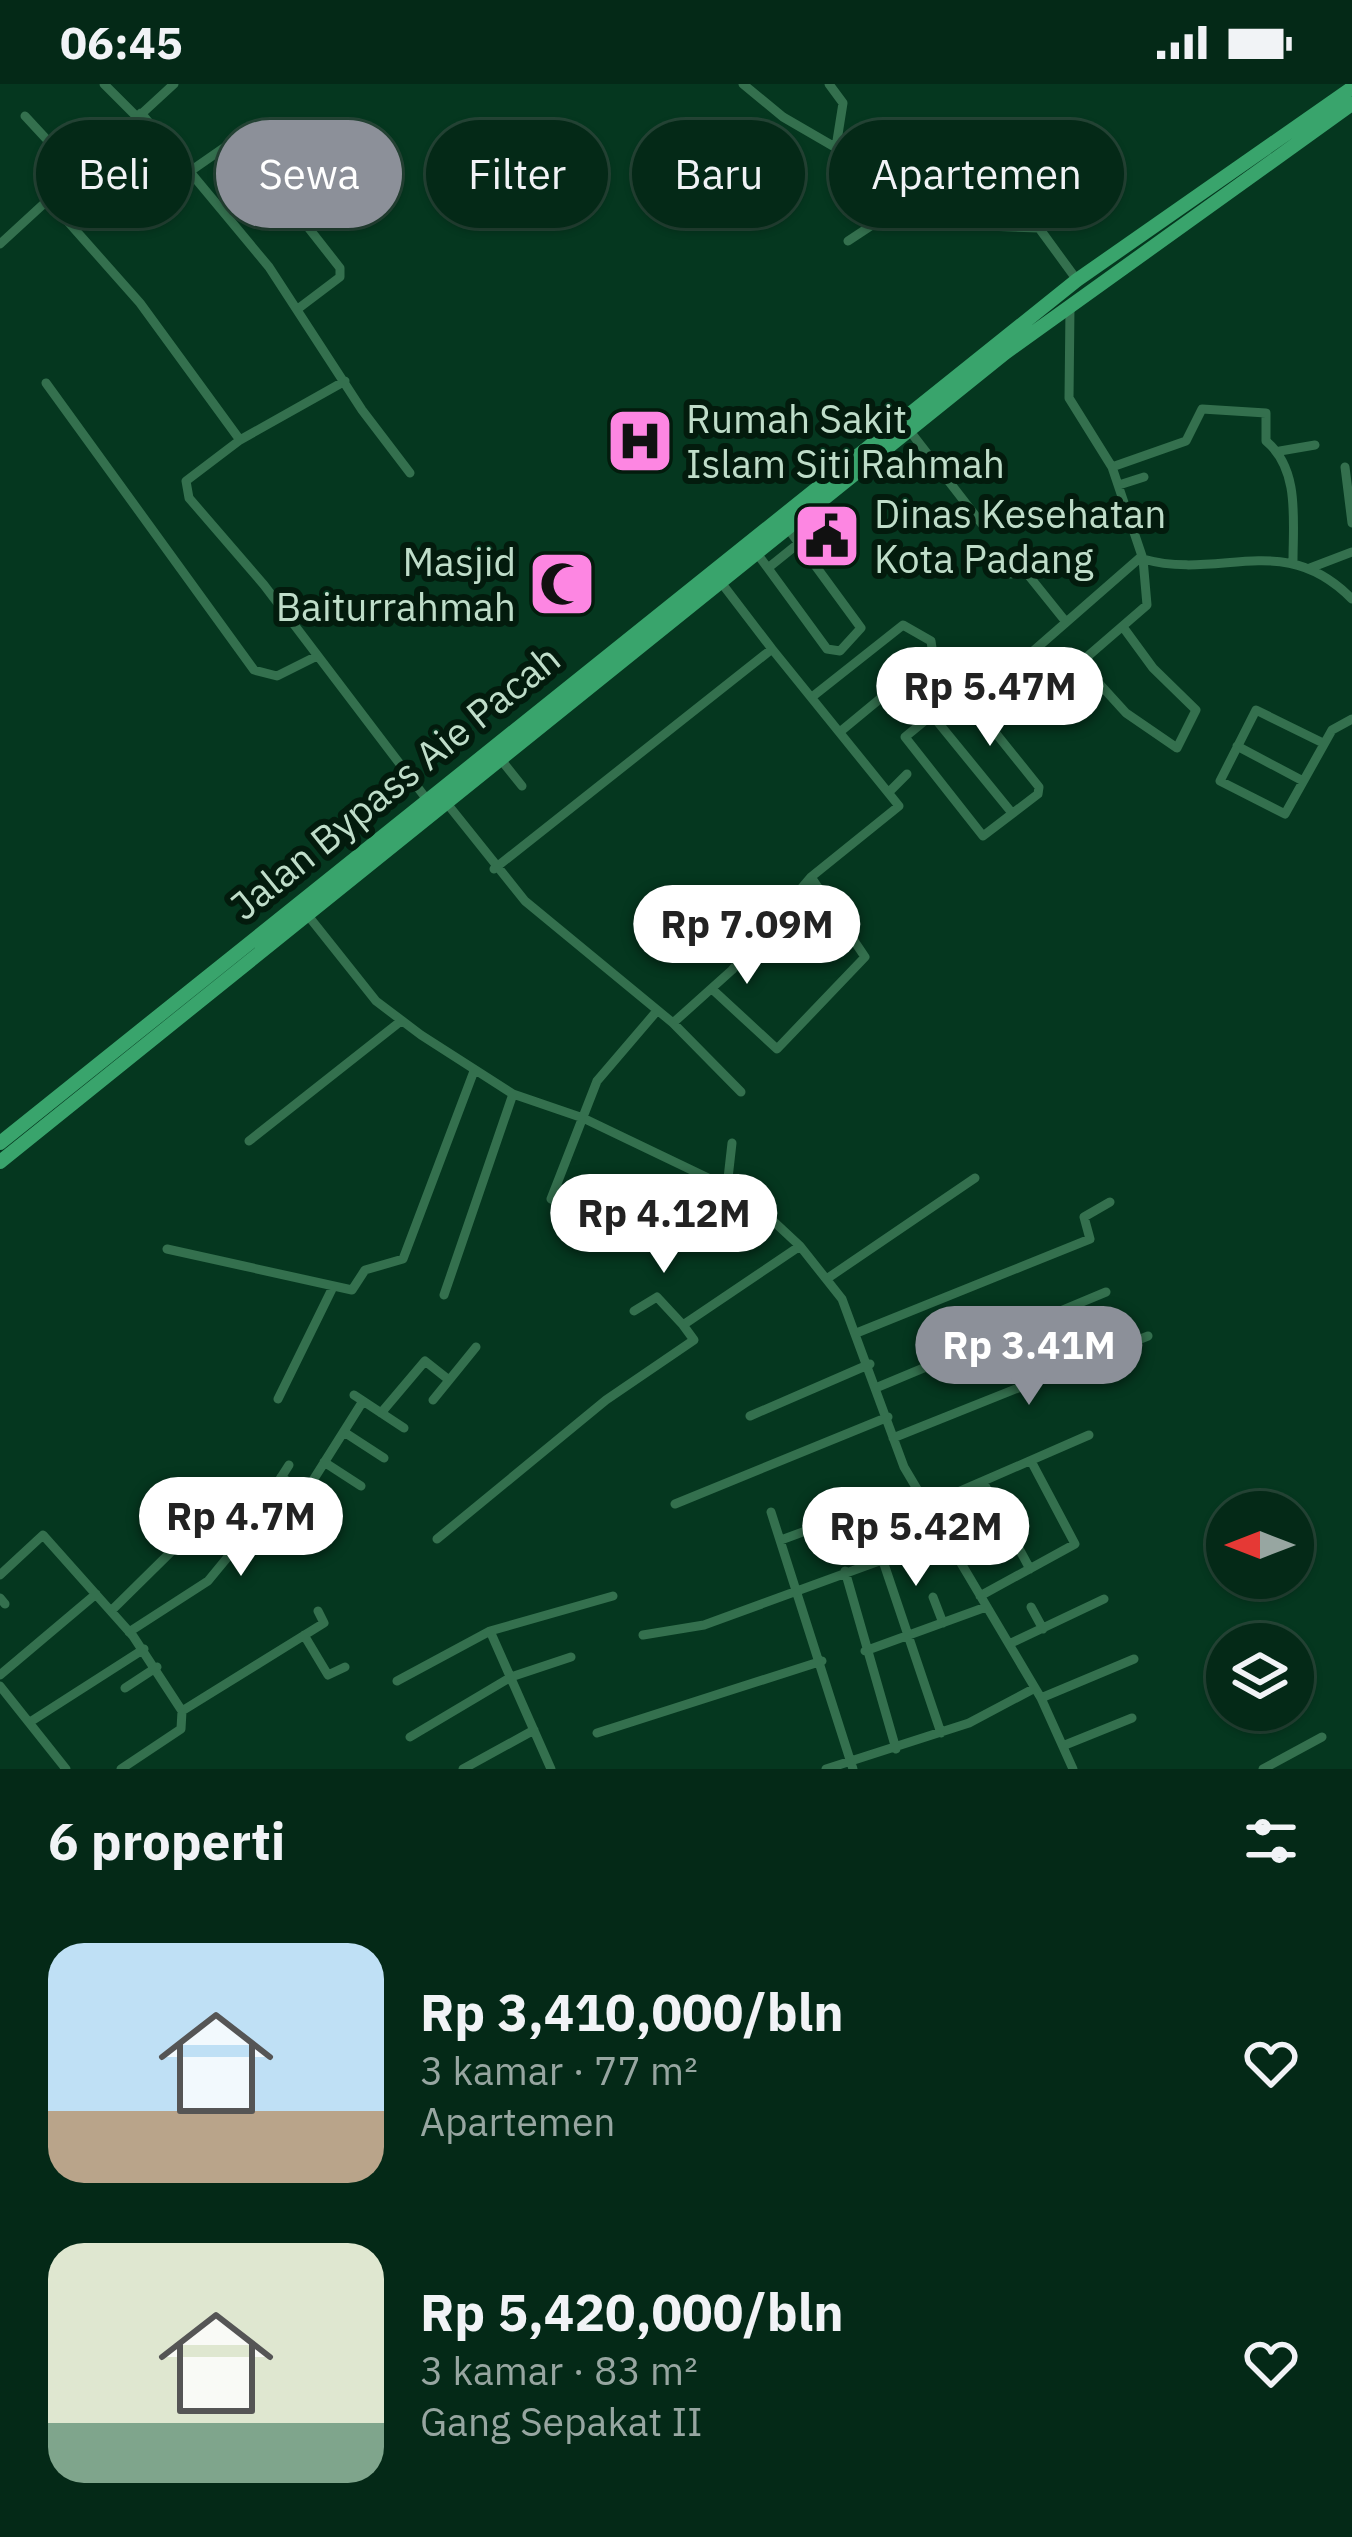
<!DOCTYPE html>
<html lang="id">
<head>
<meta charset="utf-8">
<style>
  :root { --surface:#042917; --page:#123524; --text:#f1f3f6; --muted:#97a6a1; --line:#254536; --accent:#8c9099 }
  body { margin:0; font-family:"IBM Plex Sans",sans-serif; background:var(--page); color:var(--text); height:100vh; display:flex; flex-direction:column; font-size:45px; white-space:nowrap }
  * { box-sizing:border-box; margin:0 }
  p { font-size:39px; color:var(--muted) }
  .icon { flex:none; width:66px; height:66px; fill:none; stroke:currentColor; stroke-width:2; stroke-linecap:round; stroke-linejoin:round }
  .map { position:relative; height:1685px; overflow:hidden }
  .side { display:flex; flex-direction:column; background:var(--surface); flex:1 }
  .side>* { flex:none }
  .hud { position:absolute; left:36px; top:36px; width:1281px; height:108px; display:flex; gap:24px }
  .needle { width:78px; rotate:270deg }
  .tools { position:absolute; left:1206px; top:1407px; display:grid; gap:24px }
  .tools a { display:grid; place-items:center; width:108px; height:108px; border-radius:50%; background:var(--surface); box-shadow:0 3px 9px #0004,0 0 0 3px var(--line); font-size:60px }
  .price { position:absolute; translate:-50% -102px; padding:0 27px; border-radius:42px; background:#fff; color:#222; font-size:39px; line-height:78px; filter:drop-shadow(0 3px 6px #0008) }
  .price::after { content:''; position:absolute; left:50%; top:72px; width:36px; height:27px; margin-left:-18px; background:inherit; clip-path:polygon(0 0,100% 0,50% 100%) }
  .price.selected { background:var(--accent); color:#fff }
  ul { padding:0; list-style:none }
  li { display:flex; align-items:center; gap:36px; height:300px; padding:0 48px }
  li span { display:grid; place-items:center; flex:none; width:336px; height:240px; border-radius:36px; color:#555 }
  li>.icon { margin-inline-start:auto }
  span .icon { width:144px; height:144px; fill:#fffc; stroke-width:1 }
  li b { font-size:51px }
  h2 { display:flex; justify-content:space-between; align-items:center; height:144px; padding:0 48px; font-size:51px }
  .tag { padding:0 42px; border-radius:54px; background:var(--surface); box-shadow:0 3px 9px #0004,0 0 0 3px var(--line); font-size:42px; line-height:108px }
  .tag.selected { background:var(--accent); color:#fff }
  .status { display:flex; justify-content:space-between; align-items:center; height:84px; padding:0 60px; background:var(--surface); direction:ltr }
  .status svg { height:33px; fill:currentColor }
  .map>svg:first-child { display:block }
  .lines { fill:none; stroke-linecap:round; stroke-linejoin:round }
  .minor { stroke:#34704e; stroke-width:9 }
  .highway { stroke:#39a46c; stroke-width:14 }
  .labels { text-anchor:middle; stroke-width:12; stroke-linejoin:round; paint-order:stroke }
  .poi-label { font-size:39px; fill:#bfddc9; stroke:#031b0d; text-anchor:start }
  .street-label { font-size:39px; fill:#bfddc9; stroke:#031b0d }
</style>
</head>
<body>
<div class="status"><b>06:45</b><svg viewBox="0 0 49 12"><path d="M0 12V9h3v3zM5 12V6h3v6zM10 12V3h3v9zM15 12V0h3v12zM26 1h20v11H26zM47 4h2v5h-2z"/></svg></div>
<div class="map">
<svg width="1352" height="1685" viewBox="0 0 1352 1685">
  <rect width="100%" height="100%" fill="#05371f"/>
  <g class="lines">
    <path class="minor" d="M104 0 137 33
      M743 0 783 33 845 69 869 99 901 122 986 142 1039 144 1077 196
      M829 0 843 19 836 63
      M141 29 269 183 362 326 410 389
      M25 32 75 86
      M189 88 238 54 340 184V193L299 224
      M47 114 140 219 240 356 186 397 189 414 264 501 425 713
      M304 137 383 70
      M848 157 901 122
      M0 160 174 0
      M1070 223 1069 314 1112 383 1143 475C1222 497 1283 445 1352 515
      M46 299 254 586 277 592 317 572
      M909 346 985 444
      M240 356 345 297
      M1280 367 1315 361
      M1112 383 1186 357 1202 325 1266 329V357C1300 385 1293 436 1293 478
      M1345 383 1352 439
      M1119 401 1144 393
      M756 468 827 565 840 567 861 544 787 443
      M768 484 799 459
      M1310 484 1352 468
      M1011 490 1021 482 1066 538
      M720 497 772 565
      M1123 543 1153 584 1196 626 1177 664 1126 629 1085 584 1088 572 1147 521 1143 475
      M1031 569 1142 472
      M812 613 903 541 931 557 933 571
      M932 631 1012 729
      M841 647 933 571 1039 703 1038 710 983 752 905 653 961 607
      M1323 659 1256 626 1220 697 1285 730 1332 646 1352 635
      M1237 662 1303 697
      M498 672 522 702
      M889 708 907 690
      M445 717 525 817 673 939 732 886 811 793 899 722 772 565 494 785
      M306 829 376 917 421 951 513 1010 583 1034 727 1103 755 1120 800 1162 842 1215 904 1383 1041 1614 1073 1685
      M712 905 777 965 865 873 811 793
      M656 928 597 997 551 1115 644 1148 703 1094
      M673 939 741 1008
      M249 1057 401 937
      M727 1103 732 1059
      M167 1165 352 1206 365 1186 403 1175 474 987
      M828 1194 975 1094
      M444 1211 513 1010
      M634 1227 657 1213 683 1241
      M859 1248 1090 1155 1084 1133 1110 1118
      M878 1303 1106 1208
      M354 1311 404 1344
      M278 1315 332 1205
      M433 1316 476 1263
      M381 1329 425 1277 449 1296
      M750 1332 870 1280
      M344 1348 384 1374
      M893 1354 1148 1252
      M324 1378 361 1402
      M281 1393 335 1429
      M983 1398 1030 1485
      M305 1409 363 1317
      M675 1420 888 1333
      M926 1422 1089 1351
      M269 1423 286 1434 292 1424
      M771 1428 853 1685
      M437 1455 606 1316 694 1256 683 1241 800 1162
      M781 1456 917 1406
      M882 1474 941 1649
      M845 1487 896 1665
      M0 1491 43 1451 133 1552 182 1627 324 1539 318 1527
      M980 1512 1075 1460 1031 1377
      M933 1513 943 1539
      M0 1514 5 1520
      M1031 1523 1043 1545
      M111 1527 184 1455
      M490 1547 613 1512
      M129 1548 208 1497 269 1423 264 1420 289 1381
      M304 1551 328 1591 345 1583
      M643 1551 704 1541 945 1453
      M1009 1560 1104 1515
      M865 1567 986 1523
      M0 1591 96 1510
      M397 1597 490 1547 551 1685
      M0 1602 66 1685
      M125 1604 157 1583
      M1041 1614 1134 1575
      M30 1638 144 1565
      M597 1649 822 1577
      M410 1653 511 1593 571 1573
      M1065 1661 1132 1634
      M121 1685 181 1645 182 1627
      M463 1685 534 1646
      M826 1685 969 1639 1035 1604
      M1263 1685 1322 1653"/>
    <path class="highway" d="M0 1059 1077 196 1352 4
      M0 1078 1005 269 1352 20"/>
  </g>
  <defs>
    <symbol id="hospital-square" viewBox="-11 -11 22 22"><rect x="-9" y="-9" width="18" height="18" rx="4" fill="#fd86e2" stroke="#031b0d"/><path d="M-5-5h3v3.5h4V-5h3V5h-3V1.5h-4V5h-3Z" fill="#111"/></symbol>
    <symbol id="civic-square" viewBox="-11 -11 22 22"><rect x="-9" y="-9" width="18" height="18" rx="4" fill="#fd86e2" stroke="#031b0d"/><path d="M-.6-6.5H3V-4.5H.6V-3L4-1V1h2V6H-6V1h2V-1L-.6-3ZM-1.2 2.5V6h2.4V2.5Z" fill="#111"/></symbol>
    <symbol id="mosque-square" viewBox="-11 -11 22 22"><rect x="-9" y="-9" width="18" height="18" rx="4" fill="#fd86e2" stroke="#031b0d"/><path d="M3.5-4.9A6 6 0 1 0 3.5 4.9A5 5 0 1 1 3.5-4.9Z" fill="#111"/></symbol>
  </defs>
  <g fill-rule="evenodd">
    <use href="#hospital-square" x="602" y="319" width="76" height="76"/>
    <use href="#civic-square" x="789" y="414" width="76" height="76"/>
    <use href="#mosque-square" x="524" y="462" width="76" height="76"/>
  </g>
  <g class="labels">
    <g class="poi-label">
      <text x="686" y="349">Rumah Sakit<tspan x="686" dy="45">Islam Siti Rahmah</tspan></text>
      <text x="874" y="444">Dinas Kesehatan<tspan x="874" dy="45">Kota Padang</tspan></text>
      <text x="516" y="492" text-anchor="end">Masjid<tspan x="516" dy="45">Baiturrahmah</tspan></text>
    </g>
    <g class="street-label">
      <text transform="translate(395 698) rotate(-39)" y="14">Jalan Bypass Aie Pacah</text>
    </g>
  </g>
</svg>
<div class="tools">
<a><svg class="needle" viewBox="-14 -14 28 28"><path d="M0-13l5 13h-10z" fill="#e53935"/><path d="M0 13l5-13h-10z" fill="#97a6a1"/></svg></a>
<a><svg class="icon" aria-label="layers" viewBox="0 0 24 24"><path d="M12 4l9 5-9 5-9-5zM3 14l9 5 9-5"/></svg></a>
</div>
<b class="price" style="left:990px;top:665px">Rp 5.47M</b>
<b class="price" style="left:747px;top:903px">Rp 7.09M</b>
<b class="price" style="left:664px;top:1192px">Rp 4.12M</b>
<b class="price selected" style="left:1029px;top:1324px">Rp 3.41M</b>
<b class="price" style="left:241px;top:1495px">Rp 4.7M</b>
<b class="price" style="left:916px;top:1505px">Rp 5.42M</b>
<div class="hud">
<a class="tag">Beli</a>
<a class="tag selected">Sewa</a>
<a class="tag">Filter</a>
<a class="tag">Baru</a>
<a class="tag">Apartemen</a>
</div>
</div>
<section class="side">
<h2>6 properti<svg class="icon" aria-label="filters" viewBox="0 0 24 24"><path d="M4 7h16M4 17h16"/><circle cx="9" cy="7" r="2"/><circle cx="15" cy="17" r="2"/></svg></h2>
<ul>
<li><span style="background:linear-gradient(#bfe0f5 70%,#b9a48a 0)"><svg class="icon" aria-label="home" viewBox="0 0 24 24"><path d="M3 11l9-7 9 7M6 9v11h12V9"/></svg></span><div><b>Rp 3,410,000/bln</b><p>3 kamar · 77 m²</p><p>Apartemen</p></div><svg class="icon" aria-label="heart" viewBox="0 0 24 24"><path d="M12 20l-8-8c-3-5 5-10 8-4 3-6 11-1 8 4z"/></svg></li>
<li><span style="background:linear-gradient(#dfe7d0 75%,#7fa58c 0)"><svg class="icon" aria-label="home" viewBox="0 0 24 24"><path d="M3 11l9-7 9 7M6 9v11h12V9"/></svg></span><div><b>Rp 5,420,000/bln</b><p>3 kamar · 83 m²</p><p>Gang Sepakat II</p></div><svg class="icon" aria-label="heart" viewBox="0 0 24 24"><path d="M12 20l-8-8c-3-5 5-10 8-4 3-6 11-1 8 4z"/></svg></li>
</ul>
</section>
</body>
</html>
